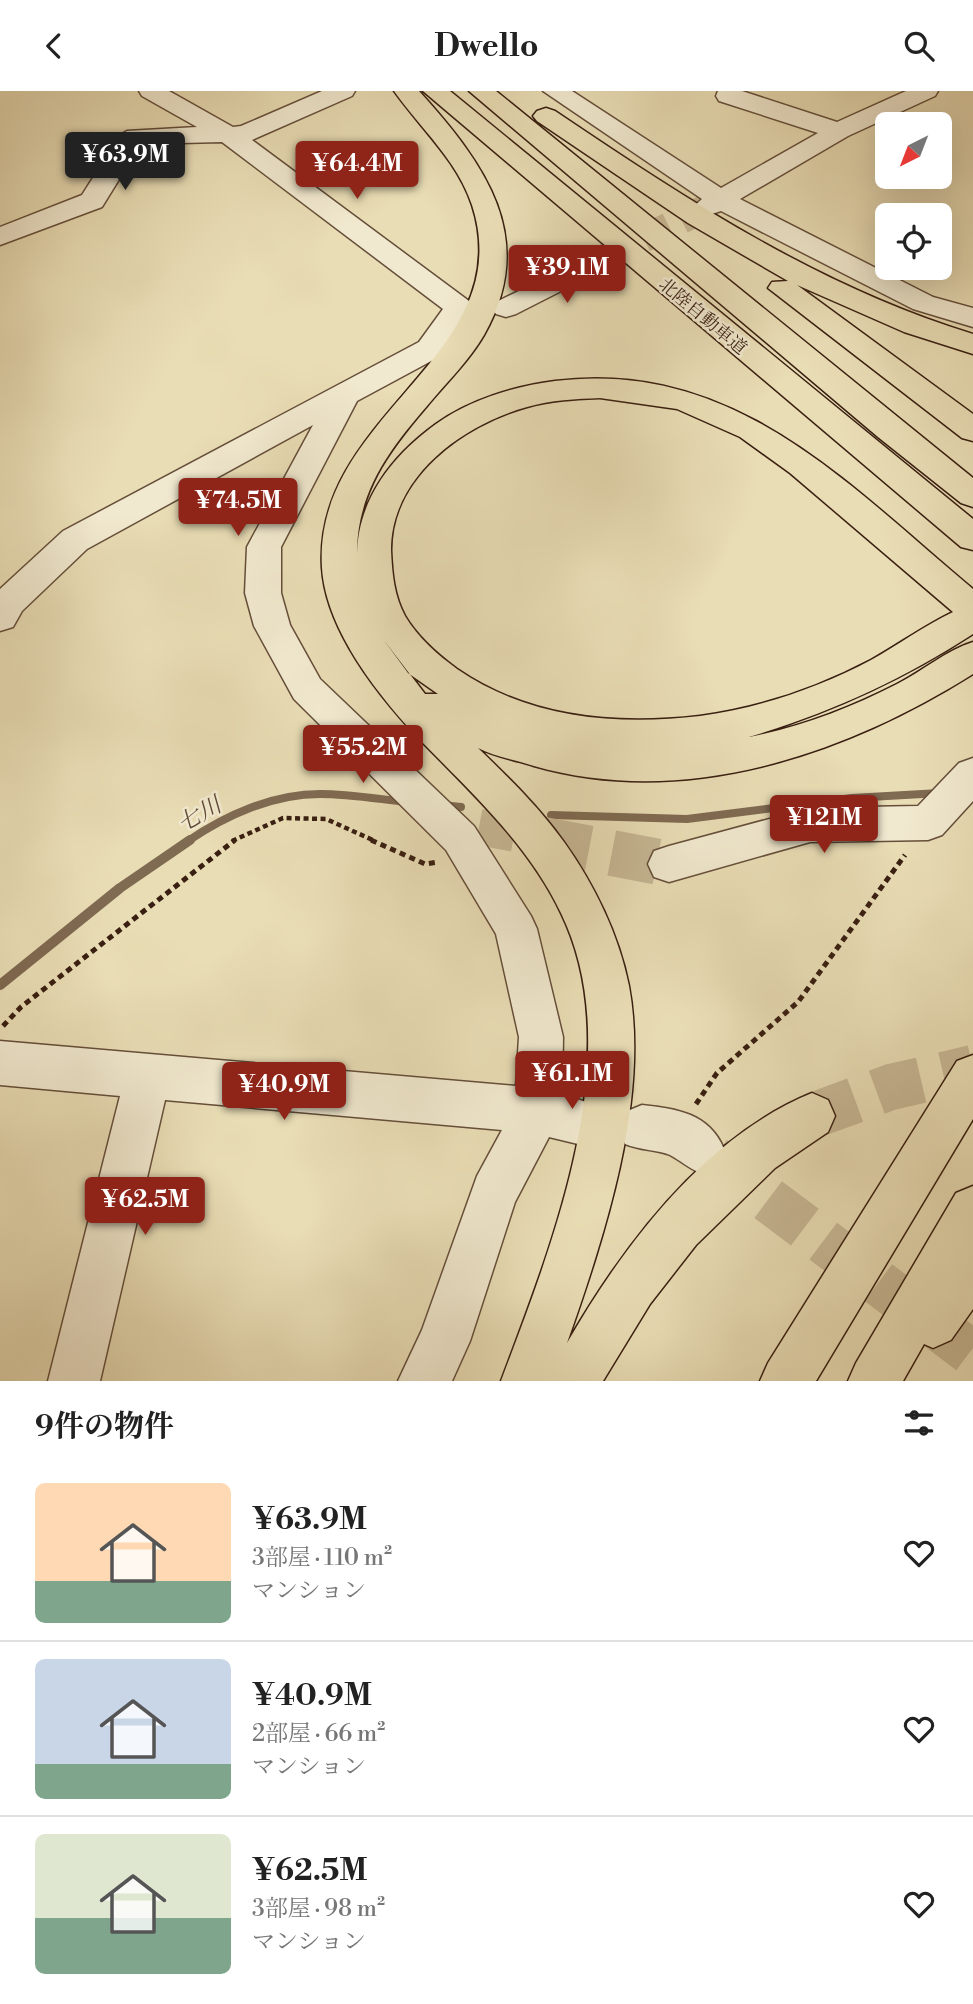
<!DOCTYPE html>
<html lang="ja">
<head>
<meta charset="utf-8">
<style>
  :root { --surface:#fff; --page:#f2f2f2; --text:#222; --muted:#767676; --line:#e0e0e0; --accent:#8f2418 }
  body { margin:0; font-family:"Libre Bodoni","Noto Serif JP",serif; background:var(--page); color:var(--text); height:100vh; display:flex; flex-direction:column; font-size:26px; white-space:nowrap }
  * { box-sizing:border-box; margin:0 }
  p { font-size:23px; color:var(--muted) }
  .icon { flex:none; width:38px; height:38px; fill:none; stroke:currentColor; stroke-width:2; stroke-linecap:round; stroke-linejoin:round }
  .map { position:relative; height:1290px; overflow:hidden }
  .details { display:flex; flex-direction:column; background:var(--surface); flex:1 }
  .details>* { flex:none }
  .needle { width:46px; rotate:222deg }
  .tools { position:absolute; left:875px; top:21px; display:grid; gap:14px }
  .tools a { display:grid; place-items:center; width:77px; height:77px; border-radius:10px; background:var(--surface); box-shadow:0 7px 28px #0002; font-size:35px }
  .price { position:absolute; translate:-50% -60px; padding:0 16px; border-radius:7px; background:var(--accent); color:#fff; font-size:23px; line-height:46px; filter:drop-shadow(0 2px 4px #0008) }
  .price::after { content:''; position:absolute; left:50%; top:42px; width:21px; height:16px; margin-left:-10px; background:inherit; clip-path:polygon(0 0,100% 0,50% 100%) }
  .price.selected { background:#222; color:#fff }
  ul { padding:0; list-style:none }
  li { display:flex; align-items:center; gap:21px; height:175px; padding:0 35px }
  li+li { border-top:2px solid var(--line) }
  li span { display:grid; place-items:center; flex:none; width:196px; height:140px; border-radius:10px; color:#555 }
  li>.icon { margin-inline-start:auto }
  span .icon { width:84px; height:84px; fill:#fffc; stroke-width:1 }
  li b { font-size:30px }
  h2 { display:flex; justify-content:space-between; align-items:center; height:84px; padding:0 35px; font-size:30px }
  header { display:flex; justify-content:space-between; align-items:center; height:91px; padding:0 35px; background:var(--surface); font-size:32px; font-weight:700 }
  .map>svg:first-child { display:block }
  .lines { fill:none; stroke-linecap:round; stroke-linejoin:round }
  .stream-far1 { stroke:#7f6a52; stroke-width:8 }
  .stream { stroke:#7f6a52; stroke-width:10 }
  .minor-tunnel-far2 { stroke:#c6b794; stroke-width:28; stroke-dasharray:28 14; stroke-linecap:butt }
  .minor-tunnel-far1 { stroke:#c6b794; stroke-width:36; stroke-dasharray:36 18; stroke-linecap:butt }
  .minor-tunnel { stroke:#c6b794; stroke-width:46; stroke-dasharray:46 23; stroke-linecap:butt }
  .highway-tunnel { stroke:#c6b794; stroke-width:46; stroke-dasharray:46 23; stroke-linecap:butt }
  .minor-casing { stroke:#654e3a; stroke-width:3 }
  .highway-casing { stroke:#391f11; stroke-width:3 }
  .path-far1 { stroke:#391f11; stroke-width:4.5; stroke-dasharray:5 3.5; stroke-linecap:butt }
  .path { stroke:#391f11; stroke-width:5; stroke-dasharray:6 4.5; stroke-linecap:butt }
  .minor { fill:#f1e9cf; fill-rule:evenodd }
  .highway { fill:#e9ddb5; fill-rule:evenodd }
  .labels { text-anchor:middle; stroke-width:5; stroke-linejoin:round; paint-order:stroke }
  .far-street-label { font-size:18px; fill:#391f11; stroke:#f1e9cf }
  .water-label { font-size:23px; font-style:italic; fill:#624b37; stroke:#f1e9cf }
</style>
</head>
<body>
<header><svg class="icon" aria-label="back" viewBox="0 0 24 24"><path d="M15 5l-7 7 7 7"/></svg>Dwello<svg class="icon" aria-label="search" viewBox="0 0 24 24"><circle cx="10" cy="10" r="6"/><path d="M15 15l6 6"/></svg></header>
<div class="map">
<svg width="973" height="1290" viewBox="0 0 973 1290">
  <rect width="100%" height="100%" fill="#e9ddb5"/>
  <filter id="stains"><feTurbulence type="fractalNoise" baseFrequency=".00286" numOctaves="4"/><feColorMatrix values="0 0 0 0 .2 0 0 0 0 .09 0 0 0 0 .02 0 0 0 .5 -.17"/></filter>
  <radialGradient id="worn" r=".72"><stop offset=".6" stop-color="#630" stop-opacity="0"/><stop offset="1" stop-color="#630" stop-opacity=".3"/></radialGradient>
  <g class="lines">
    <path class="stream-far1" d="M442 714 461 716
      M551 724 687 728 852 707 940 702
      M188 750C226 724 273 703 320 703 348 703 378 708 407 711"/>
    <path class="stream" d="M0 894 120 797 190 749"/>
    <path class="minor-tunnel-far2" d="M606 166 706 117"/>
    <path class="minor-tunnel-far1" d="M479 736 553 750"/>
    <path class="minor-tunnel" d="M544 749 669 773
      M713 1067 973 1263"/>
    <path class="highway-tunnel" d="M812 1025 891 996 973 977"/>
    <defs>
      <path id="minor" d="M139 0H169L233 36 241 35 322 0H355L352 5 252 49 469 210 474 216 458 240 465 247 461 254 357 310 281 456V502L290 534 320 588 474 735 531 825 537 838 563 946 562 1003 595 1014 601 1030 595 1046 578 1053 549 1046 515 1111 470 1250 452 1290H398L422 1239 477 1085 502 1039 165 1009 100 1290H48L120 1005 0 994V950L516 995 519 946 496 843 446 759 294 608 254 535 245 502 247 456 313 334 87 458 22 520 13 536 0 540V498L63 440 419 251 443 218 222 51 141 53 102 116 0 154V136L82 104 120 44 127 40 197 36 142 5Z
        M543 0H572L721 97 818 42 719 10 716 5 718 0H742L837 31 906 0H938L935 5 848 45 740 108 933 206 973 217V236L913 218 721 120 706 125 696 123 692 117 702 108Z
        M606 158 616 160 620 166 616 172 516 223 506 226 496 223 491 217 496 211Z
        M973 667V710L942 744 928 749 810 751 669 791 654 786 648 773 654 760 669 755 810 717 918 715 959 672Z
        M642 1014C677 1018 709 1022 724 1058L717 1075 700 1082C689 1077 681 1070 670 1064 659 1059 639 1059 625 1053L619 1037 625 1021Z"/>
      <path id="highway" d="M394 0H419C485 73 539 147 484 244 469 270 446 292 427 315 388 360 357 402 357 463 358 408 393 364 436 333 469 309 515 295 555 290 735 268 847 393 973 498V543C902 589 830 622 749 646 801 636 850 617 897 593 923 580 945 560 973 551V583C844 664 685 718 534 675 516 669 495 666 478 657 509 687 539 716 564 751 594 793 619 844 629 895 650 1009 604 1146 567 1252 623 1155 704 1046 812 1002L828 1009 835 1025 828 1041 775 1077 696 1154 650 1213 603 1290H501C552 1154 630 963 561 822 529 755 474 704 423 652 381 608 326 540 322 477 312 322 521 265 472 114 457 69 421 38 394 0ZM600 307 677 318 740 346 790 382 953 521C925 534 898 554 871 569 818 597 759 617 700 625 616 635 528 627 457 578 438 564 418 547 405 525 394 505 392 482 391 459 391 386 462 334 527 316 551 309 576 308 600 307ZM383 548 408 582 438 603H425Z
        M423 0H450L973 428V459L961 456Z
        M469 0H496L973 387V416L961 412 878 346Z
        M546 17 555 20C687 109 819 196 973 243V263L904 241 797 194 973 323V350L962 347 768 197 772 191 788 190 688 132 537 30 533 25 537 20Z
        M973 964V1028L816 1290H760L768 1272 957 970Z
        M973 1095V1218L951 1249 933 1257 924 1253 903 1290H848L856 1272 956 1102Z"/>
    </defs>
    <use href="#minor" class="minor-casing"/>
    <use href="#highway" class="highway-casing"/>
    <path class="path-far1" d="M232 750 283 727 326 728 375 750"/>
    <path class="path" d="M371 749 425 773 439 771
      M3 935 21 916 235 749
      M696 1013 717 982 798 911 905 764"/>
    <use href="#minor" class="minor"/>
    <use href="#highway" class="highway"/>
  </g>
  <g class="labels">
    <g class="far-street-label">
      <text transform="translate(703 225) rotate(40)" y="6">北陸自動車道</text>
    </g>
    <g class="water-label">
      <text transform="translate(199 723) rotate(-30)" y="8">七川</text>
    </g>
  </g>
  <rect width="100%" height="100%" filter="url(#stains)"/>
  <rect width="100%" height="100%" fill="url(#worn)"/>
</svg>
<div class="tools">
<a><svg class="needle" viewBox="-14 -14 28 28"><path d="M0-13l5 13h-10z" fill="#e53935"/><path d="M0 13l5-13h-10z" fill="#767676"/></svg></a>
<a><svg class="icon" aria-label="locate" viewBox="0 0 24 24"><circle cx="12" cy="12" r="6"/><path d="M12 2v4M12 18v4M2 12h4M18 12h4"/></svg></a>
</div>
<b class="price selected" style="left:125px;top:101px">¥63.9M</b>
<b class="price" style="left:357px;top:110px">¥64.4M</b>
<b class="price" style="left:567px;top:214px">¥39.1M</b>
<b class="price" style="left:238px;top:447px">¥74.5M</b>
<b class="price" style="left:363px;top:694px">¥55.2M</b>
<b class="price" style="left:824px;top:764px">¥121M</b>
<b class="price" style="left:572px;top:1020px">¥61.1M</b>
<b class="price" style="left:284px;top:1031px">¥40.9M</b>
<b class="price" style="left:145px;top:1146px">¥62.5M</b>
</div>
<section class="details">
<h2>9件の物件<svg class="icon" aria-label="filters" viewBox="0 0 24 24"><path d="M4 7h16M4 17h16"/><circle cx="9" cy="7" r="2"/><circle cx="15" cy="17" r="2"/></svg></h2>
<ul>
<li><span style="background:linear-gradient(#ffd9b3 70%,#7fa58c 0)"><svg class="icon" aria-label="home" viewBox="0 0 24 24"><path d="M3 11l9-7 9 7M6 9v11h12V9"/></svg></span><div><b>¥63.9M</b><p>3部屋 · 110 m²</p><p>マンション</p></div><svg class="icon" aria-label="heart" viewBox="0 0 24 24"><path d="M12 20l-8-8c-3-5 5-10 8-4 3-6 11-1 8 4z"/></svg></li>
<li><span style="background:linear-gradient(#c9d6e8 75%,#7fa58c 0)"><svg class="icon" aria-label="home" viewBox="0 0 24 24"><path d="M3 11l9-7 9 7M6 9v11h12V9"/></svg></span><div><b>¥40.9M</b><p>2部屋 · 66 m²</p><p>マンション</p></div><svg class="icon" aria-label="heart" viewBox="0 0 24 24"><path d="M12 20l-8-8c-3-5 5-10 8-4 3-6 11-1 8 4z"/></svg></li>
<li><span style="background:linear-gradient(#dfe7d0 60%,#7fa58c 0)"><svg class="icon" aria-label="home" viewBox="0 0 24 24"><path d="M3 11l9-7 9 7M6 9v11h12V9"/></svg></span><div><b>¥62.5M</b><p>3部屋 · 98 m²</p><p>マンション</p></div><svg class="icon" aria-label="heart" viewBox="0 0 24 24"><path d="M12 20l-8-8c-3-5 5-10 8-4 3-6 11-1 8 4z"/></svg></li>
</ul>
</section>
</body>
</html>
